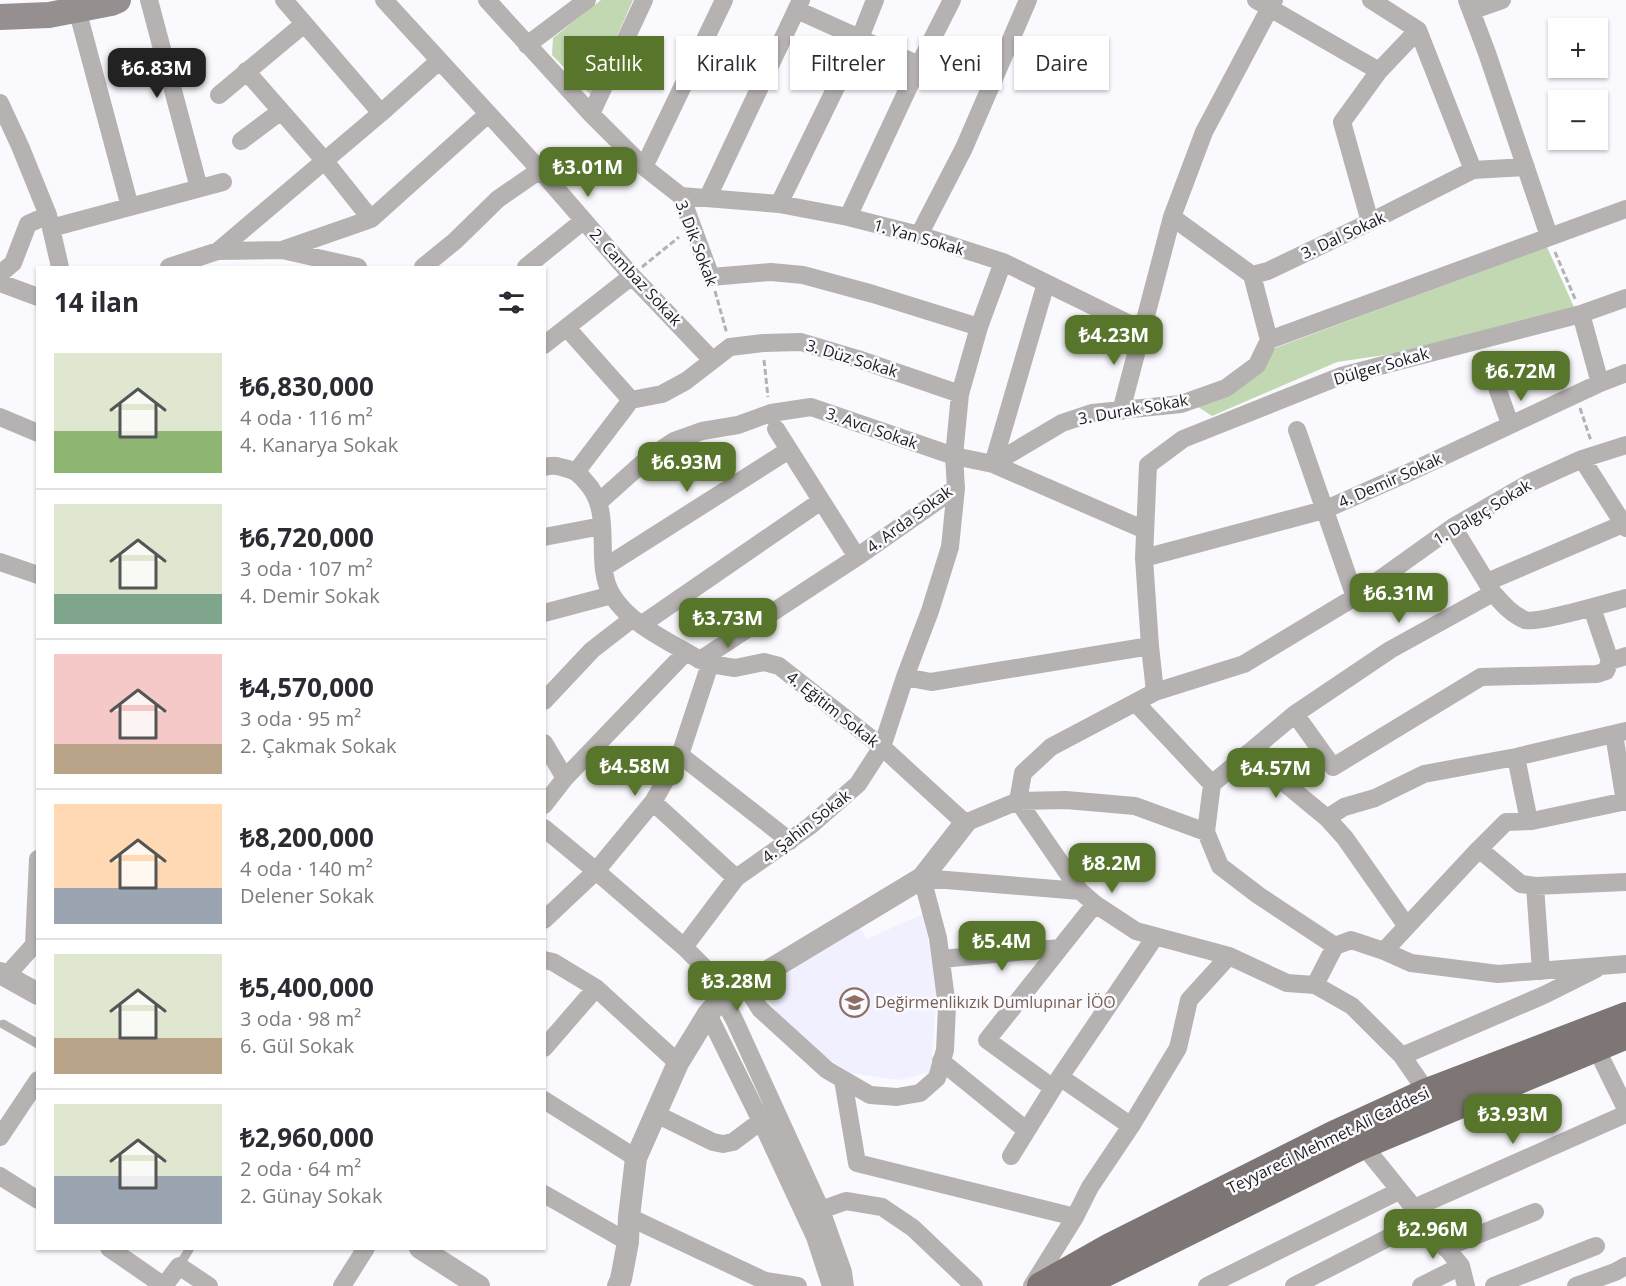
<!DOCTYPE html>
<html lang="tr">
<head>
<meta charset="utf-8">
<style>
  :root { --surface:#fff; --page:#f2f2f3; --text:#2b2b33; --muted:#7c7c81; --line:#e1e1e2; --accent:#57762c }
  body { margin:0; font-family:"Open Sans",sans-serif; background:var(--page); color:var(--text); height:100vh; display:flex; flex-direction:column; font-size:22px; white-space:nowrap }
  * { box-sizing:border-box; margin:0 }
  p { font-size:20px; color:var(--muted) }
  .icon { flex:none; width:33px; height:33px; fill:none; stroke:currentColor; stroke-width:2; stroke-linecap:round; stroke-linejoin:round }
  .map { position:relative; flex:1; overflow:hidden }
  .details { position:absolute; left:36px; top:266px; width:510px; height:984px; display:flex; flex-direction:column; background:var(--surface); border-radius:0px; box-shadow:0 2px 4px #0004 }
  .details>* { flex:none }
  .guide { position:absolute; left:564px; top:36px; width:570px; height:54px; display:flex; gap:12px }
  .fabs { position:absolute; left:1548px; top:18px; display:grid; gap:12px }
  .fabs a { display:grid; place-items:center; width:60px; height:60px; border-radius:0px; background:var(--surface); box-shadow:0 2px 4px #0004; font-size:30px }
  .price { position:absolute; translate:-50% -51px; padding:0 14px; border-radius:12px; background:var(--accent); color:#fff; font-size:20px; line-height:39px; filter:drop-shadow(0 2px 3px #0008) }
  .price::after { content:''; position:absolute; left:50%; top:36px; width:18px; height:14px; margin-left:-9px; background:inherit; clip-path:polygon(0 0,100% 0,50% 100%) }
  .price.active { background:#222; color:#fff }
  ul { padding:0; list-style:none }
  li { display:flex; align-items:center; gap:18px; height:150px; padding:0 18px }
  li+li { border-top:2px solid var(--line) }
  li span { display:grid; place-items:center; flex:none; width:168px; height:120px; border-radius:0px; color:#555 }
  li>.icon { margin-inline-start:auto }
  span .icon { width:72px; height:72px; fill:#fffc; stroke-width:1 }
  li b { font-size:26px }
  h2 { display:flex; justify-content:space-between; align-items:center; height:72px; padding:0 18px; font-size:26px }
  .chip { padding:0 21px; border-radius:0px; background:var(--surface); box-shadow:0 2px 4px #0004; font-size:21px; line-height:54px }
  .chip.active { background:var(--accent); color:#fff }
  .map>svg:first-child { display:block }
  .built { fill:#f0f0fe }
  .green { fill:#c2d8b2 }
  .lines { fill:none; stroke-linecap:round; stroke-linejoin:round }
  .path { stroke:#b2b2b6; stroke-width:3; stroke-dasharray:6 3; stroke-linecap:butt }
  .service { stroke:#b7b2b2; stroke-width:9 }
  .minor { stroke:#b7b2b2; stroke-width:18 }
  .tertiary { stroke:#b7b2b2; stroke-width:22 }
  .secondary { stroke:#968f8f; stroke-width:26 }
  .primary { stroke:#7e7575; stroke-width:28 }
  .labels { text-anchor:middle; stroke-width:5; stroke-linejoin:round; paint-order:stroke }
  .street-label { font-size:16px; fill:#1d1d21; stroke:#fafafe }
  .education-label { font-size:16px; fill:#785e54; stroke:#fafafe; text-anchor:start }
</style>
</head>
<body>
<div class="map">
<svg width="1626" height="1286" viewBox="0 0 1626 1286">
  <rect width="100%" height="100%" fill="#fafafe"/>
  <path class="built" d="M923 914 937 983 931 1072 899 1080 850 1073 816 1050 779 1016 762 989 860 928 867 939Z"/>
  <path class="green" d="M601 0H633L591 95 552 55 553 38Z
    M1547 247 1574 307 1405 352 1337 362 1212 416 1195 405 1275 348Z"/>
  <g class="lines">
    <path class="path" d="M1555 252 1576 301
      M642 267 679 237
      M715 291 727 334
      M1480 355 1485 368
      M764 360 768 397
      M1580 408 1591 441"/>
    <path class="service" d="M3 1024 38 1044
      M179 1266 190 1248"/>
    <path class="minor" d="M149 0 199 188
      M284 0 381 113
      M384 0 540 170 632 276 712 360
      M487 0 591 114 644 167 681 196 711 277 771 272 803 275 873 294 979 327
      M1256 0 1379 71
      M1371 0 1418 30 1473 170
      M1467 0 1487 53 1549 236
      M77 9 130 207
      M797 10 919 65
      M1471 11 1502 0
      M527 45 587 0
      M246 71 324 160 371 219
      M219 95 304 24
      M0 103 20 146 48 215 60 267
      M591 114 644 0
      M241 141 281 111
      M644 167 724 0
      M681 196 779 204 848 217 919 235 1003 262 1142 330
      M708 197 801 0
      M779 204 860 38 875 0
      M848 217 919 65 952 0
      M1172 217 1252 275 1268 271 1370 222 1473 170 1526 167
      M1370 222 1342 122 1379 71 1418 30
      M51 228 223 182
      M919 235 964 148 1028 0
      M282 250 371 219 488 114
      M218 251 282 250 358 267
      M169 267 218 251 381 113 439 61
      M423 267 455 241 498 199 540 170
      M526 267 583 221
      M0 274 13 263 28 224 48 215
      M0 283 38 297
      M1046 283 993 464 1145 530
      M1581 314 1600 383
      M567 328 631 400
      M1269 340 1626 209
      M544 345 632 276
      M1499 378 1495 382 1510 424
      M1121 411 1172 217 1204 132 1274 0
      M0 417 38 433
      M776 429 857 557
      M1297 430 1355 597
      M1582 459 1626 528
      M544 467C556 464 560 467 571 470 577 472 581 476 585 481 616 512 592 562 612 595 630 625 671 642 700 660L710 664 735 668 764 662 779 666 882 747 965 823 1018 801 1066 800 1135 806 1206 832
      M576 472 631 400 662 394 686 381 730 347 763 343 801 342 858 359 960 394
      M599 502 647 459 674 441 702 431 738 425 771 413 811 407 954 456 993 464 1062 423 1092 413 1181 404 1226 388 1257 365 1269 340 1252 275
      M1453 527 1492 591
      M544 537 602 526
      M1144 558 1324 510 1410 472 1600 383 1626 373
      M0 562 38 575
      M605 567 789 450
      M1487 582 1623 524
      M1592 608 1610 661
      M544 613 612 595
      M641 625 821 501
      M700 660 857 557 956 488
      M905 677 931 682 1150 646
      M1155 692 1150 646 1144 558 1148 465 1183 439 1341 376 1581 314 1626 298
      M544 701 592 650 632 619
      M1136 703 1212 784 1206 832 1220 866 1258 895 1335 946
      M1295 714 1333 767 1481 677 1597 674 1606 671 1610 661 1626 656
      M1614 734 1625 802
      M544 743 565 778
      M1248 753 1327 818
      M680 755 790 841
      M1516 757 1529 821
      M1212 784 1295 714 1390 650 1493 593C1503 604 1511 614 1525 620 1536 624 1611 602 1626 598
      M653 802 736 878
      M544 805 565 778 686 652
      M544 828 596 871 684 947
      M1479 849 1521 884 1535 886 1541 971
      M1535 886 1626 882
      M544 920 596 871 653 802 680 755 710 664
      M1406 925 1345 838 1327 818 1344 807 1375 798 1424 774 1516 757 1626 731
      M1384 951 1479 849 1506 822 1532 821 1626 801
      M941 959 1060 948
      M544 960 553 962 596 988 678 1063
      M6 976 34 945 38 859
      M745 985 760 1009 827 1070 870 1095 897 1097 920 1093 937 1078 945 1050 947 1007 938 938 922 878 1080 891
      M1315 985 1335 946 1351 940 1384 951 1411 963 1498 974 1626 964
      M708 1014 761 1121 815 1237 831 1286
      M544 1048 596 988
      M1596 1048 1626 1109
      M1402 1056 1544 995 1596 969
      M941 1061 1026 1130
      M1060 1077 1131 1126
      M843 1080 857 1163 1075 1217
      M1053 1088 987 1040 1095 904
      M1427 1092 1402 1056 1352 1006 1315 985 1287 983 1229 956 1136 931 1095 904 1080 891 1018 801 1023 773 1051 747 1155 692 1244 664 1355 597 1453 527 1529 483 1582 459 1626 445
      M544 1100 636 1158
      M656 1114 713 1142 723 1144 733 1142 761 1121
      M0 1137 38 1080
      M1363 1145 1461 1266 1466 1286
      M1011 1156 1060 1077 1155 937
      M0 1176 38 1200
      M544 1194 628 1242
      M1414 1208 1626 1114
      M821 1210 846 1201 882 1207 913 1228 974 1286
      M629 1217 765 1281 798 1286
      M109 1248 164 1286
      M1445 1248 1535 1212
      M164 1286 179 1266 209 1286
      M342 1286 366 1248
      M845 1286 843 1272 821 1210 734 1019 722 998 712 975 684 947 736 878 810 826 858 784 882 747 905 677 930 611 950 547 956 488 954 456 960 394 979 327 1003 262
      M1032 1286 1075 1217 1090 1187 1131 1126 1178 1048 1189 1000 1229 956
      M1207 1286 1399 1191
      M1294 1286 1423 1220
      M1421 1286 1461 1266
      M1494 1286 1596 1246
      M1576 1286 1615 1272 1626 1266"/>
    <path class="tertiary" d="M0 973 38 994
      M420 1248 479 1286
      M618 1286 621 1279 628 1242 629 1217 636 1158 678 1063 708 1014 722 998 745 985 922 878 965 823"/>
    <path class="secondary" d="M0 17 49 15 111 3 118 0"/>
    <path class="primary" d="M1083 1284 1363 1145 1622 1037
      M1041 1286 1110 1247 1333 1135 1427 1092 1626 1016"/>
  </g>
  <defs>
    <symbol id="school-ring" viewBox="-11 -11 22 22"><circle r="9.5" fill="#fafafe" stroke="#8d6e63" stroke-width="1.5"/><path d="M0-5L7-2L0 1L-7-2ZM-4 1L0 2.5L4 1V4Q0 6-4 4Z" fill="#8d6e63"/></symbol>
  </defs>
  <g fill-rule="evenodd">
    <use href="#school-ring" x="838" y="986" width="33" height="33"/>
  </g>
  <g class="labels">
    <g class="street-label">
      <text transform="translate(1343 235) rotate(-25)" y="6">3. Dal Sokak</text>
      <text transform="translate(919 237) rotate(16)" y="6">1. Yan Sokak</text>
      <text transform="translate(697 243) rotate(69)" y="6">3. Dik Sokak</text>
      <text transform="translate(636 277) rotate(47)" y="6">2. Cambaz Sokak</text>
      <text transform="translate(852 358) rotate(17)" y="6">3. Düz Sokak</text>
      <text transform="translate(1381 366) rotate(-16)" y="6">Dülger Sokak</text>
      <text transform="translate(1133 409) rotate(-10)" y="6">3. Durak Sokak</text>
      <text transform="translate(872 428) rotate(19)" y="6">3. Avcı Sokak</text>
      <text transform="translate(1390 480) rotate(-24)" y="6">4. Demir Sokak</text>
      <text transform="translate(1482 512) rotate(-31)" y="6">1. Dalgıç Sokak</text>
      <text transform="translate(909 519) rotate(-36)" y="6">4. Arda Sokak</text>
      <text transform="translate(833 709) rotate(38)" y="6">4. Eğitim Sokak</text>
      <text transform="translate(806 826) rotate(-38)" y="6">4. Şahin Sokak</text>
      <text transform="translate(1328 1140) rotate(-26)" y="6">Teyyareci Mehmet Ali Caddesi</text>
    </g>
    <g class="education-label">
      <text x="875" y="1008">Değirmenlikızık Dumlupınar İÖO</text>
    </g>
  </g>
</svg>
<div class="fabs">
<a>+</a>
<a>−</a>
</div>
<b class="price active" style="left:157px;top:99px">₺6.83M</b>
<b class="price" style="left:588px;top:198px">₺3.01M</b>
<b class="price" style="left:1114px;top:366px">₺4.23M</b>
<b class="price" style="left:1521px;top:402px">₺6.72M</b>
<b class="price" style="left:687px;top:493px">₺6.93M</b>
<b class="price" style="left:1399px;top:624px">₺6.31M</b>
<b class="price" style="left:728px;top:649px">₺3.73M</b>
<b class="price" style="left:635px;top:797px">₺4.58M</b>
<b class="price" style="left:1276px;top:799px">₺4.57M</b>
<b class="price" style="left:1112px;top:894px">₺8.2M</b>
<b class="price" style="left:1002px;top:972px">₺5.4M</b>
<b class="price" style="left:737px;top:1012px">₺3.28M</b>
<b class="price" style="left:1513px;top:1145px">₺3.93M</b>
<b class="price" style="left:1433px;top:1260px">₺2.96M</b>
<div class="guide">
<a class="chip active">Satılık</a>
<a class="chip">Kiralık</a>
<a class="chip">Filtreler</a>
<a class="chip">Yeni</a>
<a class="chip">Daire</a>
</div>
<section class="details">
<h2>14 ilan<svg class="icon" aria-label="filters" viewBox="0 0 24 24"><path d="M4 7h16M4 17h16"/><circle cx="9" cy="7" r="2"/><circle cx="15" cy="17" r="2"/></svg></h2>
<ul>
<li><span style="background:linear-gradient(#dfe7d0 65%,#8fb573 0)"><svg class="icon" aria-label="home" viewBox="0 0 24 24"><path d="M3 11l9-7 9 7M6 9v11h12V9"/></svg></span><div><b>₺6,830,000</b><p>4 oda · 116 m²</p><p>4. Kanarya Sokak</p></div></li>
<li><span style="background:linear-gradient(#dfe7d0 75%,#7fa58c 0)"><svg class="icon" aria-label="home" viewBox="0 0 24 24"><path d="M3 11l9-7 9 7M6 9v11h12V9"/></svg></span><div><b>₺6,720,000</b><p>3 oda · 107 m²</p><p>4. Demir Sokak</p></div></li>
<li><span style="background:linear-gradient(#f6c9c9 75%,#b9a48a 0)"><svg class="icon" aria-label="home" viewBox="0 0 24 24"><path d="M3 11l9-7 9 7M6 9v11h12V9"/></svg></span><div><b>₺4,570,000</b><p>3 oda · 95 m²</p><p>2. Çakmak Sokak</p></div></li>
<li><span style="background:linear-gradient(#ffd9b3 70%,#9aa5b1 0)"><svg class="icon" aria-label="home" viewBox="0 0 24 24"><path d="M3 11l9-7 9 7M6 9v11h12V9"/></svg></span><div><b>₺8,200,000</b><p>4 oda · 140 m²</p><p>Delener Sokak</p></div></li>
<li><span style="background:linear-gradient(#dfe7d0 70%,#b9a48a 0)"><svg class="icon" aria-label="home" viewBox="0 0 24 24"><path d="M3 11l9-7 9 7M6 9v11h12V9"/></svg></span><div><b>₺5,400,000</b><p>3 oda · 98 m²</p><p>6. Gül Sokak</p></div></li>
<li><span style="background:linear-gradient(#dfe7d0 60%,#9aa5b1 0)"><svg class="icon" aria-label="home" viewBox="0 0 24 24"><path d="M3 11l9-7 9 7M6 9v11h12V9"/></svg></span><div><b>₺2,960,000</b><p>2 oda · 64 m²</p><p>2. Günay Sokak</p></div></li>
</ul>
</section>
</div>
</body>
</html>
